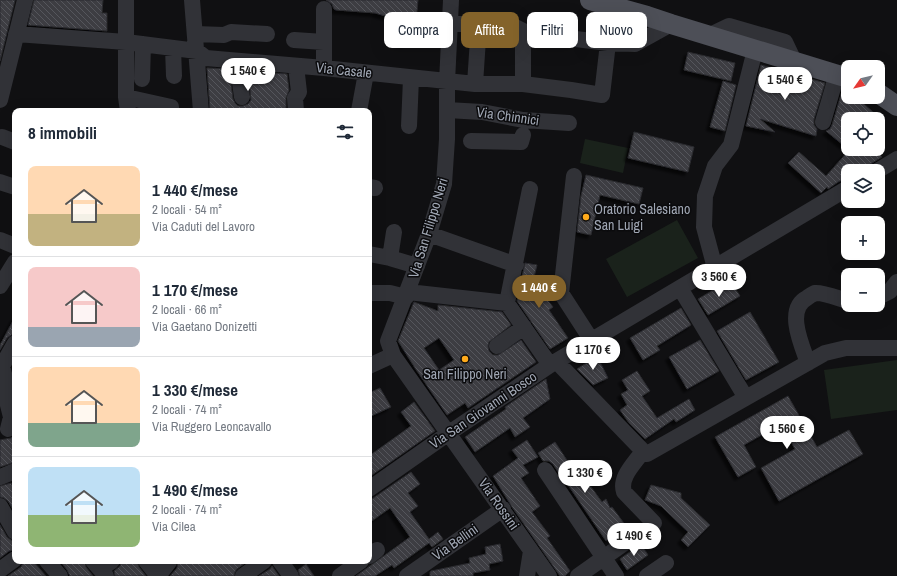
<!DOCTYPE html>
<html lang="it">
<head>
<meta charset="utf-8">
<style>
  :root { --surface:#fff; --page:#f6f6f7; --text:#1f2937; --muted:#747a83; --line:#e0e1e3; --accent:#84632a }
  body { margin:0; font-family:"Archivo Narrow",sans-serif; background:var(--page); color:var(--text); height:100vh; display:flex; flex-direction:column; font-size:15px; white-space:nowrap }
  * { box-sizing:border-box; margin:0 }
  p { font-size:13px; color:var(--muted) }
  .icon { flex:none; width:22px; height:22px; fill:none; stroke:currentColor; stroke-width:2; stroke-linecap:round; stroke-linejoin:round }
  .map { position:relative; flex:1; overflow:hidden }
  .panel { position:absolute; left:12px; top:108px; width:360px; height:456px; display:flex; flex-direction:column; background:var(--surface); border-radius:8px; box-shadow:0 4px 16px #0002 }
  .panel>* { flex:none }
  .top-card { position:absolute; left:384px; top:12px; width:380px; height:36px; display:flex; gap:8px }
  .needle { width:26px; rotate:236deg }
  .tools { position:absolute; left:841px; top:60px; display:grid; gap:8px }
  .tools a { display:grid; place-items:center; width:44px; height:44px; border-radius:8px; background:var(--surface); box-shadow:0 4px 16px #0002; font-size:20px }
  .price { position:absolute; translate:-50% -34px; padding:0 9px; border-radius:14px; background:#fff; color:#222; font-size:13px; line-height:26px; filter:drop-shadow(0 1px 2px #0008) }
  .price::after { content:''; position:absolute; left:50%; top:24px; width:12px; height:9px; margin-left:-6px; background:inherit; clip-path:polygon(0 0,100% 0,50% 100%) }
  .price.on { background:var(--accent); color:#fff }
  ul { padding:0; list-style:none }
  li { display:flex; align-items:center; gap:12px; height:100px; padding:0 16px }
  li+li { border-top:1px solid var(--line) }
  li span { display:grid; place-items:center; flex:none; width:112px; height:80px; border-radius:8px; color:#555 }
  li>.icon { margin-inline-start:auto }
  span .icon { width:48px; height:48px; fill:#fffc; stroke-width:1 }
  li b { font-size:17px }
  h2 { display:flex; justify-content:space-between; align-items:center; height:48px; padding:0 16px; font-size:17px }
  .tag { padding:0 14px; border-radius:8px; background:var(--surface); box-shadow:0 4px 16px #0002; font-size:14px; line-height:36px }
  .tag.on { background:var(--accent); color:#fff }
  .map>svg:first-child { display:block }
  .green { fill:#1a221b }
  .building { fill:url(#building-back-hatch); stroke:#2a2a2e; fill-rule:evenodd; filter:url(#shadow) }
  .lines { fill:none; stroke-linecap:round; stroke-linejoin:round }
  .minor { stroke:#313237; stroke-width:16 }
  .major { stroke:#4d4f57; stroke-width:20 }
  .poi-dot { fill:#ffaa1b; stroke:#0b0b0d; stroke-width:1.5 }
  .labels { text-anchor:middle; stroke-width:3; stroke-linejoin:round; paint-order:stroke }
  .street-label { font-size:14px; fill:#a0a7b4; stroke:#0b0b0d }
  .poi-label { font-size:14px; fill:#a0a7b4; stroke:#0b0b0d; text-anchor:start }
</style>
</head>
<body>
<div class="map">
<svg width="897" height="576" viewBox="0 0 897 576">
  <defs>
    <pattern id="building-back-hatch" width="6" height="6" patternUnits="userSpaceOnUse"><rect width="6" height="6" fill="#3c3d42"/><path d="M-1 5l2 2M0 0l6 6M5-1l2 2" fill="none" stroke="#55565b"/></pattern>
    <filter id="shadow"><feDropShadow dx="-3.5" dy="3.5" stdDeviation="1" flood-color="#0009"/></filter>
  </defs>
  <rect width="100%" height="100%" fill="#101012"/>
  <path class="green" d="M585 139 628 148 623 173 580 163Z
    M677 220 698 258 627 297 606 259Z
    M897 360V410L831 419 824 370Z"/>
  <path class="building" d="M0 0H15L0 61Z
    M34 0H103L102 13H107V31L28 25Z
    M326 0H418L415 34H412L411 39 406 44H400L395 38 396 33H392V18L375 13 336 10 334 9 332 4Z
    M688 52 735 63 731 81 684 70Z
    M761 65 825 83 814 119V125L817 129 816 136 760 119 775 132 746 126Z
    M207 68 229 69 233 99 235 103 238 106H243L248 104 251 100 248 71 287 74 289 90 286 98V111H210Z
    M723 81 736 85 725 131 710 127Z
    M843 88 848 90V97H856L881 119H848V149L826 131 830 129 832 125Z
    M634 132 694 147 688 172 628 158Z
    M850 149H874L882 157 859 171H848V177L838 182 828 189 827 187 821 193 788 163 799 152 826 176Z
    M586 175 643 188 639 204 600 195 591 235 577 232 581 196Z
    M525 263 537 265 532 285 540 297 543 294 553 307 549 310 568 338 550 349 517 301Z
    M730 280 740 296 708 315 698 299Z
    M414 302 438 311V305L502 312 511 325 489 342 488 346 489 351 493 355H498L521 340 536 362 468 408 465 403 447 415 415 368 398 341ZM439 338 454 360 439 370 424 348Z
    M681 308 691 325 657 346 660 350 643 360 630 338Z
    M750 312 779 362 746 380 717 331Z
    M15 317V334L11 335 7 338 0 350V345Z
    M700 340 719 371 687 389 669 357Z
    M597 356 608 378 593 385 577 369Z
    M637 371 650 391 642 396 657 418 689 399 695 410 676 422 674 419 645 439 629 423 620 410 627 405 621 394 628 390 622 380Z
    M546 379 550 399 523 418 530 427 515 437 510 428 475 452 465 437 506 409 505 407Z
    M380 388 391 407 369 417V393Z
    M788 396 817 447 849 430 863 454 779 501 761 468 795 449 781 424 744 445 756 467 738 477 715 437Z
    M414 402 435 431 372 475 369 470V456L411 426 401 412Z
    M15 435V462L0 467V440L11 438Z
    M527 440 538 457 523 465 529 473 521 478 540 506 532 512 550 536 547 538 570 571 565 576H560L512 507 493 476 518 458 512 450Z
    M555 442 582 483 586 480 602 502 606 499 610 508 612 507 626 526 606 541 566 482 565 483 553 464 549 461H543L538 453Z
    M411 472 420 484 408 493 418 506 410 512 429 539 438 532 443 539 432 547 429 543 394 568 392 565 375 576H356L410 537 390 508 369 523V501Z
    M11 483 15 492V513L8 501 4 498 0 497V486Z
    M651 485 681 493V498L710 525 688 547 681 540 688 532 661 506 645 500Z
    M0 525 7 537 11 540 15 541V550L9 551 0 558Z
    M500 544 503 561 489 564 490 570 473 573V576H430V572L431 571 470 563 469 558 486 554 485 547Z
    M641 544 648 555 627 570 620 559Z
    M24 561H33L46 576H8L21 567Z
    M60 561H84L86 567 93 576H70L67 570Z
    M121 561H137L139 567 146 576H115L114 571 120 566Z
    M178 561H248L237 569 235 572 234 576H170L177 568Z
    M306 564 314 576H300L298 570Z
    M272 566 279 576H259L270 569Z"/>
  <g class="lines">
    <path class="minor" d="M126 0V97L128 111
      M192 0 201 111
      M451 0 447 82V139L444 184 429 234 388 341 393 355 549 576
      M324 9V68
      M425 24 437 23 513 26 527 33 608 43 635 44 671 24
      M16 34 126 42 197 51 206 58 324 68 475 84H523L571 90 602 95 608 43
      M195 34 224 35 231 32 267 34
      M708 36 729 26 785 42 794 61
      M294 40 324 42
      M523 40V84
      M173 48 174 76
      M237 61 242 97
      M296 66 299 92 295 98 296 111
      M142 79 143 44
      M475 84 479 24
      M126 97 171 107V111
      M0 100 25 0
      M447 110 482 112 523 120 569 123
      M359 111 366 73
      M823 122 837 74
      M409 126 411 78
      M2 137 15 142
      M471 141 521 142 523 135
      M877 171 897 159
      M574 176 561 293 592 341
      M0 182 15 187
      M369 187 375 188
      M530 189 507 303 550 365
      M429 234 516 265
      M0 240 15 246
      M369 254 390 258 417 266
      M390 258 394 232
      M715 268 704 227 705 196 715 166 731 145 755 50
      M0 286 15 262
      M680 288 746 398
      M408 292 507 303
      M369 293H390L406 297
      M878 297 890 291 897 282
      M497 346 524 327
      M557 362 643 451 647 454 825 353 846 348H897
      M808 363C802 346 785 309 807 298 809 296 813 294 815 293 823 292 840 299 848 301
      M369 366 393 355
      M8 429 11 417 5 393V378L2 366 15 343
      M643 451C635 463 619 477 624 492L654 523
      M545 470 616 576
      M0 477 15 471
      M369 489 449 433 550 365 848 188
      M0 506 15 532
      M369 556 377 550
      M47 561 60 576
      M93 561 106 576
      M146 561 158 576
      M280 561 291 576
      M100 569 112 561
      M0 570 15 559
      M158 576 169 562
      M243 576 264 561
      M340 576 361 561
      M407 576 503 509
      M527 576 531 551
      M578 576 633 537
      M647 576 666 563"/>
    <path class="major" d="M590 0 647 16 671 24 848 78
      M878 93 897 106"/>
  </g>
  <g class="poi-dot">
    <circle cx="586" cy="217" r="4"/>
    <circle cx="465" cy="359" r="4"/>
  </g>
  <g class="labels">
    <g class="street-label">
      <text transform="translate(344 70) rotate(6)" y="5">Via Casale</text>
      <text transform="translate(508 116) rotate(8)" y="5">Via Chinnici</text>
      <text transform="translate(428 228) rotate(-73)" y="5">Via San Filippo Neri</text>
      <text transform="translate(483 410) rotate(-34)" y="5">Via San Giovanni Bosco</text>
      <text transform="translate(499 504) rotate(55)" y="5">Via Rossini</text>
      <text transform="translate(455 542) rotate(-35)" y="5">Via Bellini</text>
    </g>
    <g class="poi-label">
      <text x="594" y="214">Oratorio Salesiano<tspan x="594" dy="16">San Luigi</tspan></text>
      <text x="465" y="379" text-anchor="middle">San Filippo Neri</text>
    </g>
  </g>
</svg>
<div class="tools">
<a><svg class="needle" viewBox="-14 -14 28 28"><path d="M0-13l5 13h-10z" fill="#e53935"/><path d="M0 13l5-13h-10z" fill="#747a83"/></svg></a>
<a><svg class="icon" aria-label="locate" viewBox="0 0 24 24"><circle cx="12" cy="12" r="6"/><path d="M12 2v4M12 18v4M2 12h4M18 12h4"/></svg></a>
<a><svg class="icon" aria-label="layers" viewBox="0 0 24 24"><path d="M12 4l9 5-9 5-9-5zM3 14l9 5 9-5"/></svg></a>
<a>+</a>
<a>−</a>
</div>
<b class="price" style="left:248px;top:92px">1 540 €</b>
<b class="price" style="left:785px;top:101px">1 540 €</b>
<b class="price" style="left:719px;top:298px">3 560 €</b>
<b class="price on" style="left:539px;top:309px">1 440 €</b>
<b class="price" style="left:593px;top:371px">1 170 €</b>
<b class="price" style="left:787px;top:450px">1 560 €</b>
<b class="price" style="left:585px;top:494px">1 330 €</b>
<b class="price" style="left:634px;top:557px">1 490 €</b>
<div class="top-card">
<a class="tag">Compra</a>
<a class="tag on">Affitta</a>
<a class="tag">Filtri</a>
<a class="tag">Nuovo</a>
</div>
<section class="panel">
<h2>8 immobili<svg class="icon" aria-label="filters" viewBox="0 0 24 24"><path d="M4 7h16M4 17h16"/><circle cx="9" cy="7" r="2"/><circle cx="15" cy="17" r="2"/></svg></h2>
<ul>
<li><span style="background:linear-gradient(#ffd9b3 60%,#c2b280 0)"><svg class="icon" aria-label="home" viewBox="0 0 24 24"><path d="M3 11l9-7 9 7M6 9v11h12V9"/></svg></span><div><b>1 440 €/mese</b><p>2 locali · 54 m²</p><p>Via Caduti del Lavoro</p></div></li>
<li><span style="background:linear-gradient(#f6c9c9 75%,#9aa5b1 0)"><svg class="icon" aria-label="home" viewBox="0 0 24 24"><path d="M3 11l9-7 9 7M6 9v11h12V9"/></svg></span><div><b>1 170 €/mese</b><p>2 locali · 66 m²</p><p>Via Gaetano Donizetti</p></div></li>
<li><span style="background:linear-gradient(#ffd9b3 70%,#7fa58c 0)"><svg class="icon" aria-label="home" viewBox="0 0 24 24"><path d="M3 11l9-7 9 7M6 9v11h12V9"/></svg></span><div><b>1 330 €/mese</b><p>2 locali · 74 m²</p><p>Via Ruggero Leoncavallo</p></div></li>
<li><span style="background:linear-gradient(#bfe0f5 60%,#8fb573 0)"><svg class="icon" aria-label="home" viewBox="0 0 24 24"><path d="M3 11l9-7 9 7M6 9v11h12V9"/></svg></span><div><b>1 490 €/mese</b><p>2 locali · 74 m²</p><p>Via Cilea</p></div></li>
</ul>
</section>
</div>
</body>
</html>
